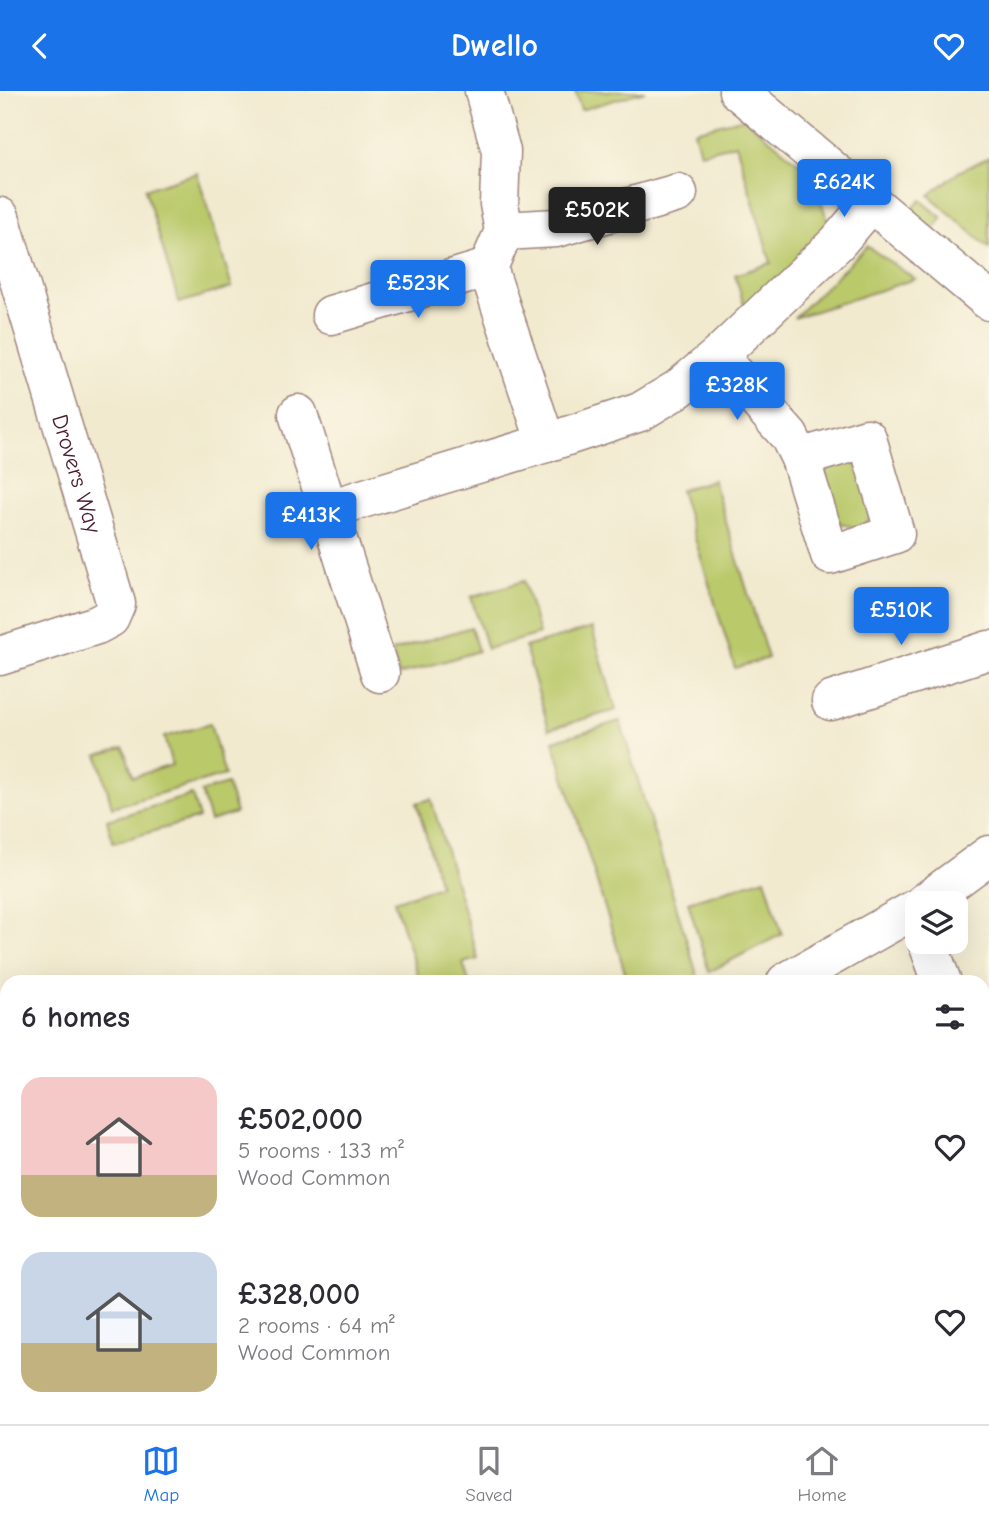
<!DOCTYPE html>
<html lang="en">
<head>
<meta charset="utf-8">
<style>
  :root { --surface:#fff; --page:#f7f7f7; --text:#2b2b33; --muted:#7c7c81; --line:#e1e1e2; --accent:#1a73e8 }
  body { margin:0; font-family:"Comic Neue",sans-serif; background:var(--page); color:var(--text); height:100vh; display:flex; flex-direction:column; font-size:26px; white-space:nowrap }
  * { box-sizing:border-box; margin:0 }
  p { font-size:23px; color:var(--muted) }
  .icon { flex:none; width:38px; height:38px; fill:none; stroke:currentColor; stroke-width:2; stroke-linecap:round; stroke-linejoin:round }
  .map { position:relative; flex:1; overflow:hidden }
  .details { position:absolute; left:0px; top:884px; width:990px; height:450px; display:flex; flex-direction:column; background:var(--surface); border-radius:21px 21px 0 0; box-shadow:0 7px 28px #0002 }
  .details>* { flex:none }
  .controls { position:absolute; left:905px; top:800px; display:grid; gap:14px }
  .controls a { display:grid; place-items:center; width:63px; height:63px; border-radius:14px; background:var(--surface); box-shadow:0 7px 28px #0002; font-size:35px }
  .price { position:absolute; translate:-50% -60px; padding:0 16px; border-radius:7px; background:var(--accent); color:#fff; font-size:23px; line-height:46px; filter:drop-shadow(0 2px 4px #0008) }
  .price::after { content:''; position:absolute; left:50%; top:42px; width:21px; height:16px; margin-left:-10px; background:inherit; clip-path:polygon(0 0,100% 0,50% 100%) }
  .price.current { background:#222; color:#fff }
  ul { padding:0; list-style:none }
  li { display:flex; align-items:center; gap:21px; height:175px; padding:0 21px }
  li span { display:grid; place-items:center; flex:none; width:196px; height:140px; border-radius:21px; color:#555 }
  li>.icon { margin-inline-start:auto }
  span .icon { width:84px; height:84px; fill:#fffc; stroke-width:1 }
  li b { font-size:30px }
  h2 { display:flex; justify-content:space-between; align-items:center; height:84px; padding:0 21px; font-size:30px }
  header { display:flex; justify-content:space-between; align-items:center; height:91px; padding:0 21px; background:var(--accent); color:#fff; font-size:32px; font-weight:600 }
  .dock { display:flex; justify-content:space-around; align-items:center; height:98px; border-top:2px solid var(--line); background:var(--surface); font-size:19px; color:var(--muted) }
  .dock a { display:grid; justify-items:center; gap:4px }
  .dock .current { color:var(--accent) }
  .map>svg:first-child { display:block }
  .industrial { fill:#ccbfd4 }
  .green { fill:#bac96b; stroke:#82744b; stroke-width:2 }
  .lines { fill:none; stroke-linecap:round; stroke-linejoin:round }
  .minor-casing { stroke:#9e847d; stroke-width:41 }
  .minor { stroke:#fff; stroke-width:38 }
  .labels { text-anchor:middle; stroke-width:6; stroke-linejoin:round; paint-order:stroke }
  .street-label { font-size:23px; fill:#4a1f2b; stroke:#fcf5e5 }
</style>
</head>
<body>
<header><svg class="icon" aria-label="back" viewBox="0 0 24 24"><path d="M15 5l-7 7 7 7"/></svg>Dwello<svg class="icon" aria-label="heart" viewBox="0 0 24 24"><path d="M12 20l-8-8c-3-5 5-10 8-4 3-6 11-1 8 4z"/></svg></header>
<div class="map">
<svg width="989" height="1333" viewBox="0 0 989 1333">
  <rect width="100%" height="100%" fill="#fcf5e5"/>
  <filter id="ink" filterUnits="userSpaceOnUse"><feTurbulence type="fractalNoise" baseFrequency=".0143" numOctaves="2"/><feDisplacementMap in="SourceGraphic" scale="14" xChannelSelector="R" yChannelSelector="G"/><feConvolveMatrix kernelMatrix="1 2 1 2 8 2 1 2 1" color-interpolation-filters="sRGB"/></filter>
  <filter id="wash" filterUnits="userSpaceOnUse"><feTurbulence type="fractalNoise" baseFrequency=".00686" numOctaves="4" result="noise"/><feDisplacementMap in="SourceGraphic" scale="28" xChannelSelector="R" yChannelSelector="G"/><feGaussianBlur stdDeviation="1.57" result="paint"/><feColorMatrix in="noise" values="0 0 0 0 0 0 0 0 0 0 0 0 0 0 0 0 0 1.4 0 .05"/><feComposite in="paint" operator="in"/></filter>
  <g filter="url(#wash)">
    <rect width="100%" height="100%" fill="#f1eacf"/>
    <path class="industrial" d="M989 1135V1333H535L550 1326H984V1137Z"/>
    <path class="green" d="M575 0H645L581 19Z
      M744 27 811 82 830 136 747 224 735 184 771 172 736 53 700 62 694 40Z
      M989 66V157L929 104 960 80Z
      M197 82 232 196 179 212 145 98Z
      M921 109 942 127 935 137 922 138 909 121Z
      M867 155 915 188 794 227Z
      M838 368 859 374 873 425 859 438 841 433 826 410 824 381Z
      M713 389 768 567 735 577 680 399Z
      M524 490 539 543 487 558 471 506Z
      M471 536 478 560 399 584 392 560Z
      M592 537 616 619 549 638 525 556Z
      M620 630 698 887 689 891H628L553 650Z
      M210 633 225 684 112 716 98 664 124 656 133 686 172 674 164 646Z
      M227 693 236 722 210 730 201 701Z
      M192 704 199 727 113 752 107 729Z
      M431 708 478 868 463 872 469 891H420L394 810 440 795 417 712Z
      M765 787 782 843 709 881 688 811Z"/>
  </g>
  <g filter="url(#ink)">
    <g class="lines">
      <defs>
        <g id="minor">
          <path d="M484 0 501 60 499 113 504 140 488 177 546 352"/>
          <path d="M738 0 989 210"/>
          <path id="s1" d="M0 126 116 513 110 527 97 534 0 565"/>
          <path d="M504 140 556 137 678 102"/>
          <path d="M331 224 488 177"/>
          <path d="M718 265 789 345 800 367"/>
          <path d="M298 323 380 582"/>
          <path d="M867 347 895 443 830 464 800 367Z"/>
          <path d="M329 418 546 352 640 321 678 298 718 265 837 152 871 112"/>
          <path d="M831 610 989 559"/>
          <path d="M924 812 989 764"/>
          <path d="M927 850 942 891"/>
          <path d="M786 891 917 817"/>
          <path d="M0 1028 7 1026"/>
          <path d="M0 1059 7 1078"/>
          <path d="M984 1092 989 1090"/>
          <path d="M413 1333 428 1326"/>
        </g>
      </defs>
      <use href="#minor" class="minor-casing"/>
      <use href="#minor" class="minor"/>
    </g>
  </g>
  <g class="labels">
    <g class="street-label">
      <text dy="8" stroke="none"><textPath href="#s1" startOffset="268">Drovers Way</textPath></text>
    </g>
  </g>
</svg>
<div class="controls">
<a><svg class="icon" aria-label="layers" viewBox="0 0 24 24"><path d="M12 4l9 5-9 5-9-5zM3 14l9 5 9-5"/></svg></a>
</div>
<b class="price" style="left:844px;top:128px">£624K</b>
<b class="price current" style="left:597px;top:156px">£502K</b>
<b class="price" style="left:418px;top:229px">£523K</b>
<b class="price" style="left:737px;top:331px">£328K</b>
<b class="price" style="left:311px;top:461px">£413K</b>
<b class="price" style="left:901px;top:556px">£510K</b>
<section class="details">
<h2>6 homes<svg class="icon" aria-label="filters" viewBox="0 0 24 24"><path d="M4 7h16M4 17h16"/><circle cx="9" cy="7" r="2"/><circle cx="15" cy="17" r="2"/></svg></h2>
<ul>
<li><span style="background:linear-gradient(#f6c9c9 70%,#c2b280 0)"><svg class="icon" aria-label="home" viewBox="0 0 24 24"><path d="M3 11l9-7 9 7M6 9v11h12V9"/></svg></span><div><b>£502,000</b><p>5 rooms · 133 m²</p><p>Wood Common</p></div><svg class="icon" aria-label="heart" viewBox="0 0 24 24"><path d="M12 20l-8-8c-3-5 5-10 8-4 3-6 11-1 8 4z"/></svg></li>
<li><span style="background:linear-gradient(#c9d6e8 65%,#c2b280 0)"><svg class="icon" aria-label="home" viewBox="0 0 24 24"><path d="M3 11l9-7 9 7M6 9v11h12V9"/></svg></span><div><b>£328,000</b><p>2 rooms · 64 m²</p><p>Wood Common</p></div><svg class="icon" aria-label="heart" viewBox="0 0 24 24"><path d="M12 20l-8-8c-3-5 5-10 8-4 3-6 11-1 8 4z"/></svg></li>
</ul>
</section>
</div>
<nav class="dock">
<a class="current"><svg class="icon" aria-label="map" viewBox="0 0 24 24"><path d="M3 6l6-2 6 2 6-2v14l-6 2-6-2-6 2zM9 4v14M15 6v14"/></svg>Map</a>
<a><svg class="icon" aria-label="saved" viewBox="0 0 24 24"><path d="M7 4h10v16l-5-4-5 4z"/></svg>Saved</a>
<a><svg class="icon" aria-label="home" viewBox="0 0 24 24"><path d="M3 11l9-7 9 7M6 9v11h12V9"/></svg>Home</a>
</nav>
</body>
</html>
